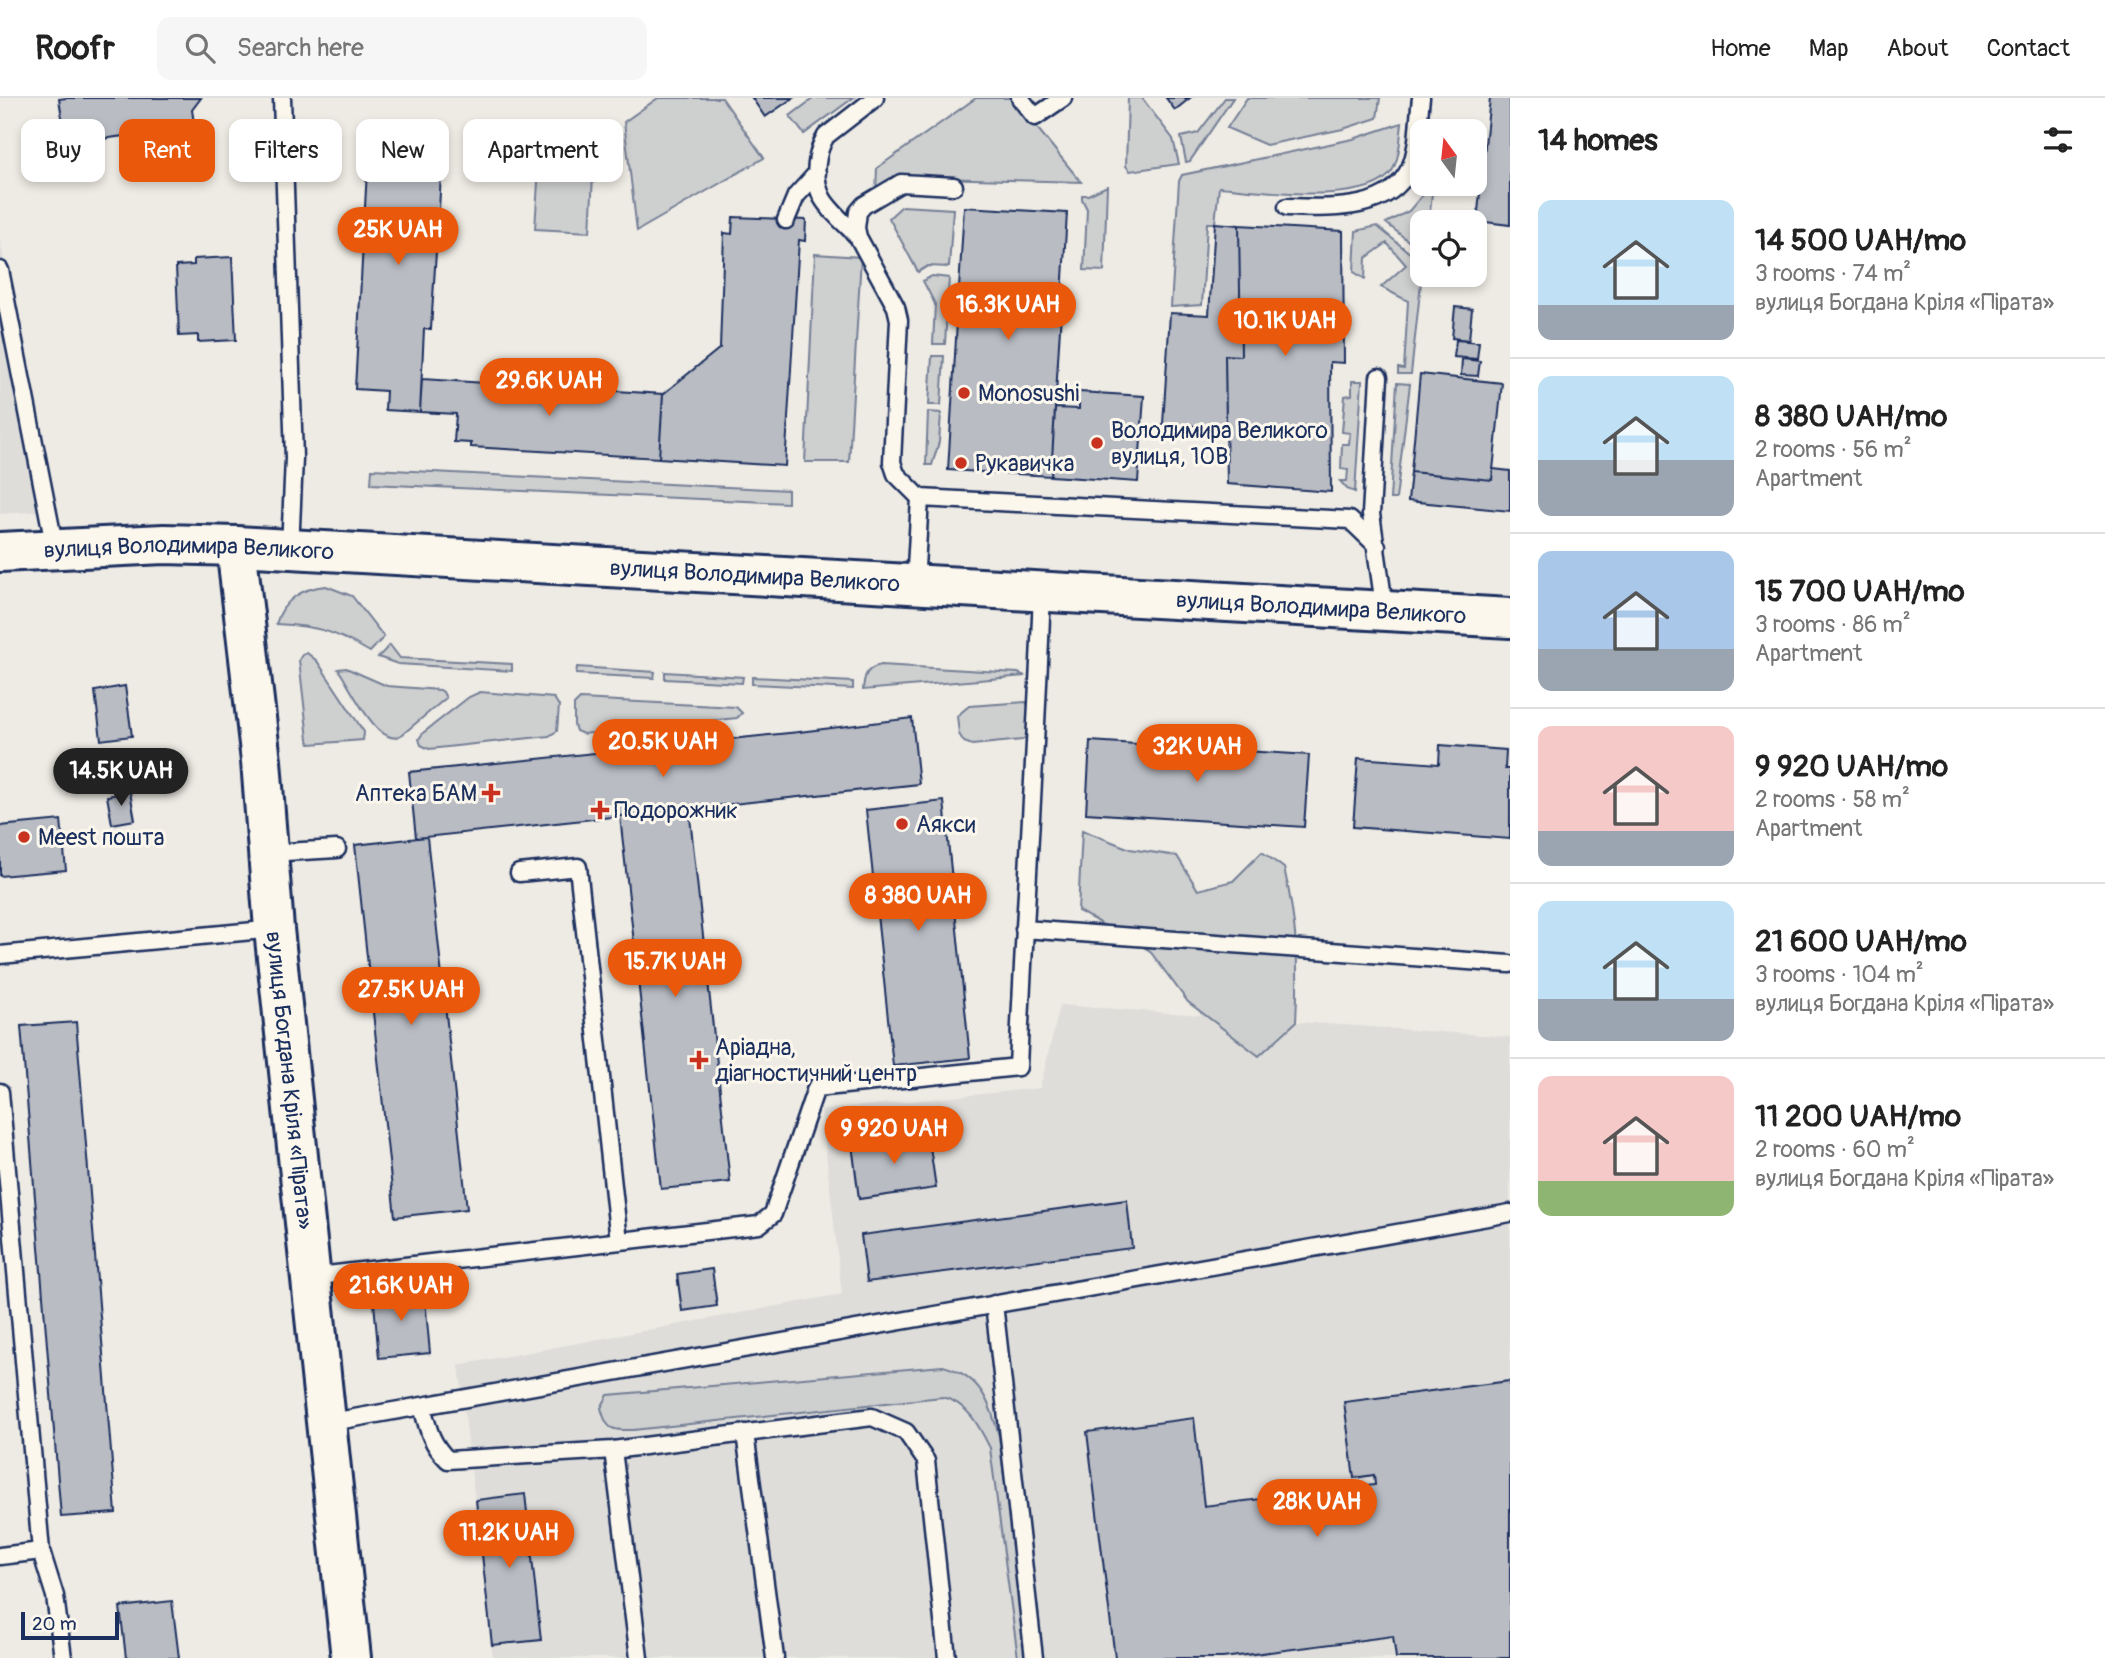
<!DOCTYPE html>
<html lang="en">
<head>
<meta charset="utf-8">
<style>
  :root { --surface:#fff; --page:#f6f6f6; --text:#222; --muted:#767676; --line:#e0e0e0; --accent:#ea580c }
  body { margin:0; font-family:Pangolin,sans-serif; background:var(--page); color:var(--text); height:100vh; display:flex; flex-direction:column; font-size:26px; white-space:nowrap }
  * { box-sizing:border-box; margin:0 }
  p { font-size:23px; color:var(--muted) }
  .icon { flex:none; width:38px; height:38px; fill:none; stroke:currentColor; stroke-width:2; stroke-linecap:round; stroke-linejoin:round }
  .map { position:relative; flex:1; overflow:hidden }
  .panel { display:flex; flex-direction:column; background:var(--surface); width:595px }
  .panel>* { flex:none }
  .hud { position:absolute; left:21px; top:21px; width:665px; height:63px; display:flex; gap:14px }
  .needle { width:46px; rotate:345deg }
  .controls { position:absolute; left:1410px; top:21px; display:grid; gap:14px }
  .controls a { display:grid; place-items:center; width:77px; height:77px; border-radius:14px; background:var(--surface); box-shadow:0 4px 10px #0003; font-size:35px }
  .scale { position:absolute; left:21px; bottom:18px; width:98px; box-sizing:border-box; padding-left:7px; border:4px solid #1b2f5e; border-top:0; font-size:19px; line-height:24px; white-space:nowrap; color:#1b2f5e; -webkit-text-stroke:5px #fbf7ec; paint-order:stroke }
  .price { position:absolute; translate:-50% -60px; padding:0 16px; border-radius:24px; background:var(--accent); color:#fff; font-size:23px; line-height:46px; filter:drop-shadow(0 2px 4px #0008) }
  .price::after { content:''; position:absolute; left:50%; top:42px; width:21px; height:16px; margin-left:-10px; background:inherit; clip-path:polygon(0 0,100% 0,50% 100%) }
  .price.current { background:#222; color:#fff }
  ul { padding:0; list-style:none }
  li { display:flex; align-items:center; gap:21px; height:175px; padding:0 28px }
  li+li { border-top:2px solid var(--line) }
  li span { display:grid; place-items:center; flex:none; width:196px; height:140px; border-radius:14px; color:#555 }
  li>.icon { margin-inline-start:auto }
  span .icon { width:84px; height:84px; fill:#fffc; stroke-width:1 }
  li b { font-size:30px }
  h2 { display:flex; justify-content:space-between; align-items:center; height:84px; padding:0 28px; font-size:30px }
  .chip { padding:0 24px; border-radius:14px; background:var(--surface); box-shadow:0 4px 10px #0003; font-size:24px; line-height:63px }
  .chip.current { background:var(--accent); color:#fff }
  header { display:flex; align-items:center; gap:42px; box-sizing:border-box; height:98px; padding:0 35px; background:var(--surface); border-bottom:2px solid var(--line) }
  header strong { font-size:33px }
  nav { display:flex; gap:38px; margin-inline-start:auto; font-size:24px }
  .search { width:490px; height:63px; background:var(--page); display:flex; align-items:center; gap:18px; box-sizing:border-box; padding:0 24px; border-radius:14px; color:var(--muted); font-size:26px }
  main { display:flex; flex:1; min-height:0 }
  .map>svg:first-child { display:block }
  .built { fill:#deddda }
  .green { fill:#cecfcf; stroke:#747f96; stroke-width:2 }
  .building { fill:#b9bcc3; stroke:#1b2f5e; stroke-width:2 }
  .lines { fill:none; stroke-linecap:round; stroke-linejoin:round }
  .lane-casing { stroke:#1b2f5e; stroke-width:21 }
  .secondary-casing { stroke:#1b2f5e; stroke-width:44 }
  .lane { stroke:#fbf7ec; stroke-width:16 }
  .secondary { stroke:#fbf7ec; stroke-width:38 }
  .poi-dot { fill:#c8321e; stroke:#fbf7ec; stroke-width:2.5 }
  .labels { text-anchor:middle; stroke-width:6; stroke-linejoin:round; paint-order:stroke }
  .poi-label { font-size:23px; fill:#1b2f5e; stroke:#fbf7ec; text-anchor:start }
  .street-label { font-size:23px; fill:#1b2f5e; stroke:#fbf7ec }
</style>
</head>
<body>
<header>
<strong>Roofr</strong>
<div class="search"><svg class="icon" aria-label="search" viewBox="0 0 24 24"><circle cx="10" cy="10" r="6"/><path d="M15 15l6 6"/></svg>Search here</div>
<nav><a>Home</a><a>Map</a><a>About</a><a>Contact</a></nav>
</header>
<main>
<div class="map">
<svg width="1510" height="1560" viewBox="0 0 1510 1560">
  <rect width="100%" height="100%" fill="#eeebe4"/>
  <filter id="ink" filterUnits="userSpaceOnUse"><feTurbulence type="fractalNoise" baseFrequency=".0143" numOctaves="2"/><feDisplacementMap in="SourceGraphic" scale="14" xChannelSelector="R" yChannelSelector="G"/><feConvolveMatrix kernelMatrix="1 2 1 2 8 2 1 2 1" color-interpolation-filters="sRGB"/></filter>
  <g filter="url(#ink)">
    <path class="built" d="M0 141 37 340 59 412 0 416Z
      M1060 907 1510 939V1560H493L459 1267 842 1196 821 1012 1040 990Z"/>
    <path class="green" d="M658 0H722L764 60 637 133 624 24Z
      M814 0H853L804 36 790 18Z
      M976 0H1013L1081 84 901 79 876 94 877 70Z
      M1128 0H1142L1173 41 1179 66 1130 73 1126 68Z
      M1225 0H1233L1190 63 1186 64 1181 39 1198 35Z
      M1247 0H1380L1377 20 1343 31 1266 47 1227 30Z
      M1402 25C1400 41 1400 59 1392 73 1369 109 1257 92 1219 89L1215 125H1207L1202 207 1171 209 1179 83 1182 77 1353 41Z
      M541 37 595 40 590 134 535 131Z
      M1432 86H1433L1429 124H1423V155L1386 125 1409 113Z
      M1107 88 1104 173 1084 172 1087 111 1082 101V97H1088Z
      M902 108 953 111 949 169 928 168 918 174 889 120Z
      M1377 128 1423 166 1411 276H1398V270L1404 271 1408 203 1381 189 1406 167 1387 145 1366 160 1365 181 1354 174 1356 133Z
      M815 156 861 159 849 364H805Z
      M932 178 949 180 945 246H933L935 206 923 183Z
      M932 258H944L941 307H929Z
      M1352 283H1362L1355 394 1347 391 1340 383H1347L1348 372 1341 371 1342 346H1349L1350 335 1342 334 1345 298 1352 297Z
      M1397 285 1410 286 1396 401H1390Z
      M928 314 941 315 939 344 932 367H926Z
      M372 371 788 392V405L371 386Z
      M326 488 352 498 384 539 370 554C334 533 318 528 276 526 283 502 302 490 326 488Z
      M390 547 400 560 512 566V573L398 566 378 559Z
      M307 555 317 563 364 634 363 642 310 646 308 641 299 562 302 557Z
      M881 567 1018 575 1025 578 863 592C864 578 866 570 881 567Z
      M577 569 655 574 654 580 576 576Z
      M346 570 387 588 440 592 443 594 446 600 403 636C398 639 394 641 388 638 370 631 349 587 338 571Z
      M665 574 743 579 742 585 665 581Z
      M752 579 853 584V591L752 586Z
      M480 594 554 600 559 608 557 633 549 638 429 651 421 647 419 641 423 635 469 599Z
      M580 601 736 609 742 615 737 620 583 636 576 633 574 627V607Z
      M1026 604 1029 609 1030 636 1022 642 972 647 964 644 959 636 957 618 969 608Z
      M1082 732 1130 751 1177 758 1198 792 1233 783 1262 754 1284 770C1297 826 1299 867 1296 924L1259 958 1188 904 1149 852 1078 813Z
      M943 1268C981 1278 989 1303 999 1338L1027 1560H1018L990 1350C979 1328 968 1305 942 1299L633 1332C611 1332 607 1333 601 1310L608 1297Z"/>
    <path class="building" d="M66 0H201L192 12 197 44 173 47 174 55 127 62 124 38 80 44 78 30 64 32 59 1Z
      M752 0H793L765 19Z
      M1166 0H1190L1175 12Z
      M1490 0H1510V127L1477 123Z
      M376 36 443 40 439 112H433L431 137 437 138 431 231H424L420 314 385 312 386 293 355 291 368 54H375Z
      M964 109 1067 115 1051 378 948 372Z
      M733 119 806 122 805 143 799 142 785 368 659 360 663 296 720 250 724 135 732 136Z
      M1215 125 1239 127 1241 258 1225 257 1226 330 1163 326 1170 215 1209 217Z
      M1239 127 1343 133 1344 265 1330 264 1331 394 1227 386 1225 257 1241 258Z
      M232 159 236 242 198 244V237L179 238 176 168 194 167V161Z
      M1455 209 1472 211 1469 242 1452 240Z
      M1456 242 1479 244 1477 261 1454 259Z
      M1462 261 1480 263 1478 278 1461 277Z
      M1420 276 1502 285 1492 382 1411 374Z
      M422 281 663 296 659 360 471 349V345L454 344 456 316 420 314Z
      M1079 294 1144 298 1138 384 1051 378 1055 310 1079 311Z
      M1493 371 1510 373V413L1408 403 1411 374 1492 382Z
      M125 588 132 638 101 642 95 593Z
      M912 620 919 686 416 740 409 674 799 634Z
      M1090 643 1309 657 1304 729 1086 715Z
      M1440 647 1506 652 1505 671H1510V741L1353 729 1358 660 1439 666Z
      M130 694 135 722 112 726 107 698Z
      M944 703 970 960 893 968 866 712Z
      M689 710 730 1084 661 1091 620 718Z
      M61 722 66 772 0 778V728Z
      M427 739 467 1111 395 1119 355 747Z
      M76 924 116 1415 61 1419 21 928Z
      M928 1035 936 1090 859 1101 852 1046Z
      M1127 1102 1132 1150 867 1184 861 1137Z
      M712 1171 717 1208 682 1213 677 1176Z
      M424 1190 430 1255 379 1260 373 1194Z
      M1510 1283V1560H1396L1393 1538 1223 1560H1115L1087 1334 1194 1320 1204 1408 1375 1387 1374 1377 1354 1380 1344 1304Z
      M525 1396 541 1542 492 1547 476 1402Z
      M172 1503 179 1560H126L120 1509Z"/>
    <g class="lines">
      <defs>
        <path id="lane" d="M282 0 294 360 290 451
          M1020 0 1035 19 1063 0
          M954 88 901 85 864 107 858 114 856 130 858 139 896 209 899 222 892 364 896 376 920 400 1350 422 1377 448
          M1287 109C1329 110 1388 115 1410 70 1419 50 1418 22 1421 0
          M786 122 796 98 817 75
          M858 139C849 129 826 110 821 97 813 79 816 54 826 38L875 0
          M0 172 55 451
          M1379 279 1371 416 1385 514
          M915 487 920 400
          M268 755 337 751
          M519 775 578 769 619 1143
          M1024 831 1510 866
          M0 857 274 831
          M0 994 41 1453 55 1498 63 1560
          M310 1179 759 1127 773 1116 816 990 1018 969C1025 811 1036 653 1042 494
          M994 1206 1034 1560
          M422 1308C428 1331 431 1346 448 1362L613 1352 872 1319 906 1334 926 1363 947 1560
          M326 1325 1510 1115
          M745 1335 775 1560
          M613 1352 639 1560
          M0 1458 41 1453"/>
        <g id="secondary">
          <path id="s1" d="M236 448 261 663 274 831 351 1560"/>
          <path id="s2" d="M0 454 164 446 236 448 1510 520"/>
        </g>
      </defs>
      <use href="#lane" class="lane-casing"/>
      <use href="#secondary" class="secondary-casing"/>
      <use href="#lane" class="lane"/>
      <use href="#secondary" class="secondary"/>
    </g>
  </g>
  <g class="poi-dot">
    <circle cx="964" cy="295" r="7"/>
    <circle cx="1097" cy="345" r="7"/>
    <circle cx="961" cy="365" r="7"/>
    <path d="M487.5 684.5h7v7h7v7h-7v7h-7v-7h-7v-7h7z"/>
    <path d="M596.5 701.5h7v7h7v7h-7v7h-7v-7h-7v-7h7z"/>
    <circle cx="902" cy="726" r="7"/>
    <circle cx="24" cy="739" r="7"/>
    <path d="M695.5 951.5h7v7h7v7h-7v7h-7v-7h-7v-7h7z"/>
  </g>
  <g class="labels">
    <g class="poi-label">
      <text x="978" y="303">Monosushi</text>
      <text x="1111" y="340">Володимира Великого<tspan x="1111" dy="26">вулиця, 10В</tspan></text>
      <text x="975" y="373">Рукавичка</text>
      <text x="477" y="703" text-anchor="end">Аптека БАМ</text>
      <text x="614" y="720">Подорожник</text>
      <text x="916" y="734">Аякси</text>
      <text x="38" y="747">Meest пошта</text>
      <text x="715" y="957">Аріадна,<tspan x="715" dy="26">діагностичний центр</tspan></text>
    </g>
    <g class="street-label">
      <text dy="8" stroke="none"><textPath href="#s2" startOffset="189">вулиця Володимира Великого</textPath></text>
      <text dy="8" stroke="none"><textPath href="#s2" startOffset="756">вулиця Володимира Великого</textPath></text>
      <text dy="8" stroke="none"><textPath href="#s2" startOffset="1323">вулиця Володимира Великого</textPath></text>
      <text dy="8" stroke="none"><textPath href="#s1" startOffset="537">вулиця Богдана Кріля «Пірата»</textPath></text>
    </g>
  </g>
</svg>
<div class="controls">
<a><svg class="needle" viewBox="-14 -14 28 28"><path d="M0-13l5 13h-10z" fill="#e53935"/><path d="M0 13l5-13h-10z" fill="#767676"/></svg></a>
<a><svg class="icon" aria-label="locate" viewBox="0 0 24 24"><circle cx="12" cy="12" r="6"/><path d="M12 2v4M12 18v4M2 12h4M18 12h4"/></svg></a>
</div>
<div class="scale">20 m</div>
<b class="price" style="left:398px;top:169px">25K UAH</b>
<b class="price" style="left:1008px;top:244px">16.3K UAH</b>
<b class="price" style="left:1285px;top:260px">10.1K UAH</b>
<b class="price" style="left:549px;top:320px">29.6K UAH</b>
<b class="price" style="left:663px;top:681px">20.5K UAH</b>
<b class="price" style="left:1197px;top:686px">32K UAH</b>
<b class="price current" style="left:121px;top:710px">14.5K UAH</b>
<b class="price" style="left:918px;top:835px">8 380 UAH</b>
<b class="price" style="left:675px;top:901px">15.7K UAH</b>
<b class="price" style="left:411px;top:929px">27.5K UAH</b>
<b class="price" style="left:894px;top:1068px">9 920 UAH</b>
<b class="price" style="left:401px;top:1225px">21.6K UAH</b>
<b class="price" style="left:1317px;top:1441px">28K UAH</b>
<b class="price" style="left:509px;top:1472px">11.2K UAH</b>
<div class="hud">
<a class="chip">Buy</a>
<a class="chip current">Rent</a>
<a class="chip">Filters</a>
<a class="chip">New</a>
<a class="chip">Apartment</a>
</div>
</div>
<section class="panel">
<h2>14 homes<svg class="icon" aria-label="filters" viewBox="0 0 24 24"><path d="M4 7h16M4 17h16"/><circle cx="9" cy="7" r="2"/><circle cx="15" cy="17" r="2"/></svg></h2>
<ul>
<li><span style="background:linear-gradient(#bfe0f5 75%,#9aa5b1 0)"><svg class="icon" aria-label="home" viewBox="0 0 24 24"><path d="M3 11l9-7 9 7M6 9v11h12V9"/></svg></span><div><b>14 500 UAH/mo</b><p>3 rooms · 74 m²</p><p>вулиця Богдана Кріля «Пірата»</p></div></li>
<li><span style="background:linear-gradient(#bfe0f5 60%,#9aa5b1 0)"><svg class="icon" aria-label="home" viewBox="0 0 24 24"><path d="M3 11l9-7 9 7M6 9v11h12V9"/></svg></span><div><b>8 380 UAH/mo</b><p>2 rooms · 56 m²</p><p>Apartment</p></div></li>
<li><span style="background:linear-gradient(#a9c7e8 70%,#9aa5b1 0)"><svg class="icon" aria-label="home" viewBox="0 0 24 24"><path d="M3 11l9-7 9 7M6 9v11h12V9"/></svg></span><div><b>15 700 UAH/mo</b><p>3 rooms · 86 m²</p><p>Apartment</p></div></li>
<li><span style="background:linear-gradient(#f6c9c9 75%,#9aa5b1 0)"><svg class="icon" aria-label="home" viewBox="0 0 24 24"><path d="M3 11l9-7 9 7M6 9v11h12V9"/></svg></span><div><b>9 920 UAH/mo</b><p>2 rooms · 58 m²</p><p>Apartment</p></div></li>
<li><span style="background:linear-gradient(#bfe0f5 70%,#9aa5b1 0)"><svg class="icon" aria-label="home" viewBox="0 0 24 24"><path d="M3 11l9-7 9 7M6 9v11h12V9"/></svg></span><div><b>21 600 UAH/mo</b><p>3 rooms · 104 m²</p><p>вулиця Богдана Кріля «Пірата»</p></div></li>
<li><span style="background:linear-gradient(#f6c9c9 75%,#8fb573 0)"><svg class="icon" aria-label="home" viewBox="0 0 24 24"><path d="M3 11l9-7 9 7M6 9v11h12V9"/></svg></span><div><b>11 200 UAH/mo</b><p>2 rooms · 60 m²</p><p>вулиця Богдана Кріля «Пірата»</p></div></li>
</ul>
</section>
</main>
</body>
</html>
